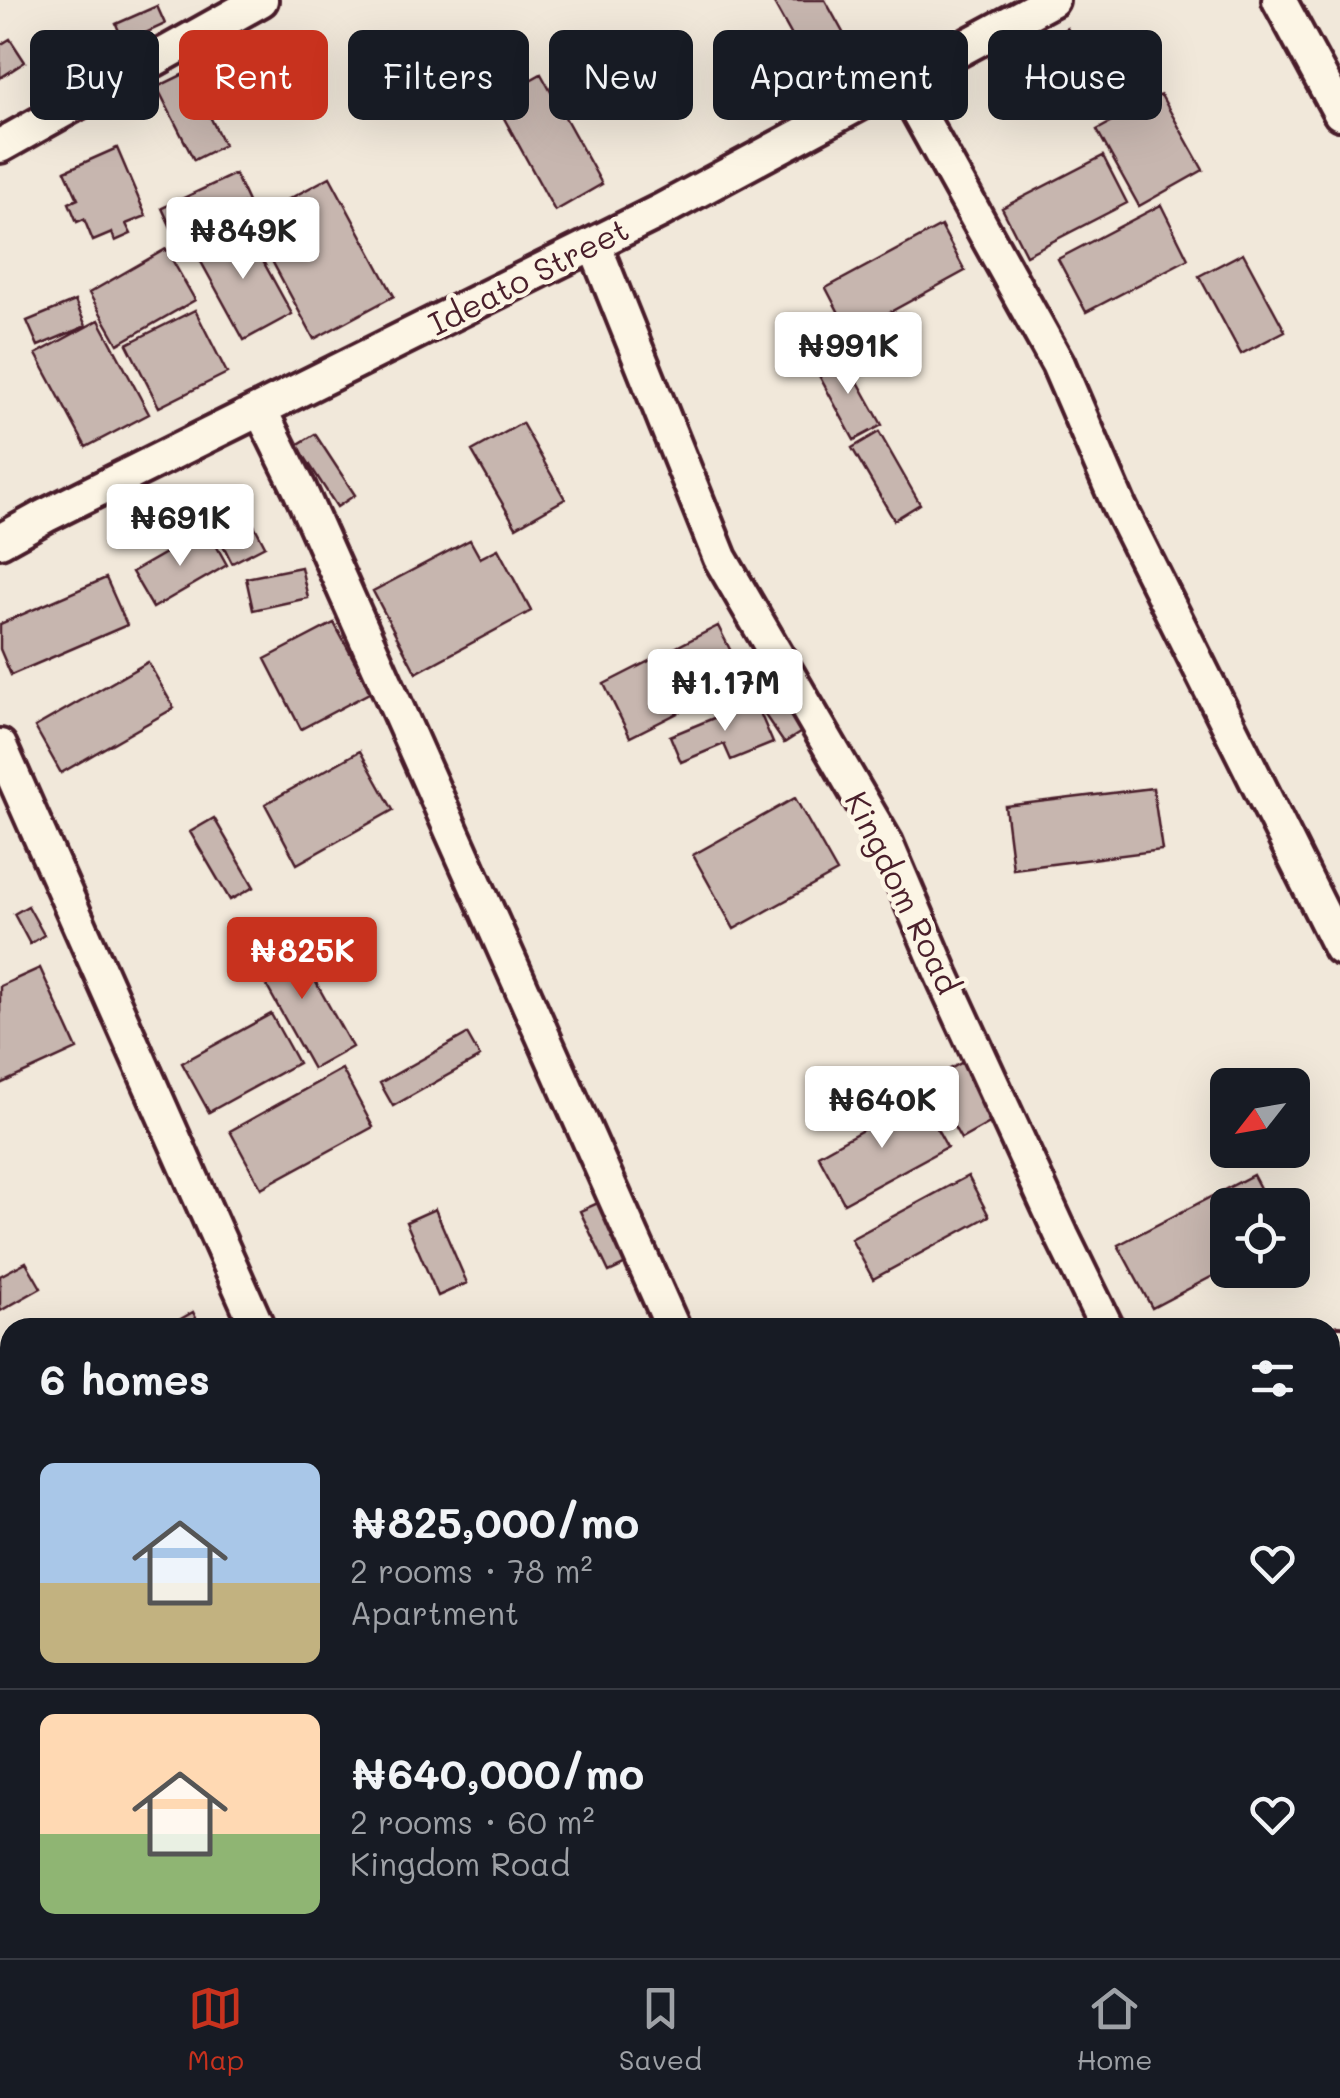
<!DOCTYPE html>
<html lang="en">
<head>
<meta charset="utf-8">
<style>
  :root { --surface:#171b24; --page:#20242c; --text:#f1f3f6; --muted:#9ea1a6; --line:#363941; --accent:#c8321e }
  body { margin:0; font-family:Mali,sans-serif; background:var(--page); color:var(--text); height:100vh; display:flex; flex-direction:column; font-size:38px; white-space:nowrap }
  * { box-sizing:border-box; margin:0 }
  p { font-size:32px; color:var(--muted) }
  .icon { flex:none; width:55px; height:55px; fill:none; stroke:currentColor; stroke-width:2; stroke-linecap:round; stroke-linejoin:round }
  .map { position:relative; flex:1; overflow:hidden }
  .details { position:absolute; left:0px; top:1318px; width:1340px; height:642px; display:flex; flex-direction:column; background:var(--surface); border-radius:30px 30px 0 0; box-shadow:0 10px 40px #0002 }
  .details>* { flex:none }
  .banner { position:absolute; left:30px; top:30px; width:1280px; height:90px; display:flex; gap:20px }
  .needle { width:65px; rotate:239deg }
  .controls { position:absolute; left:1210px; top:1068px; display:grid; gap:20px }
  .controls a { display:grid; place-items:center; width:100px; height:100px; border-radius:15px; background:var(--surface); box-shadow:0 10px 40px #0002; font-size:50px }
  .price { position:absolute; translate:-50% -85px; padding:0 22px; border-radius:10px; background:#fff; color:#222; font-size:32px; line-height:65px; filter:drop-shadow(0 2px 5px #0008) }
  .price::after { content:''; position:absolute; left:50%; top:60px; width:30px; height:22px; margin-left:-15px; background:inherit; clip-path:polygon(0 0,100% 0,50% 100%) }
  .price.active { background:var(--accent); color:#fff }
  ul { padding:0; list-style:none }
  li { display:flex; align-items:center; gap:30px; height:250px; padding:0 40px }
  li+li { border-top:2px solid var(--line) }
  li span { display:grid; place-items:center; flex:none; width:280px; height:200px; border-radius:15px; color:#555 }
  li>.icon { margin-inline-start:auto }
  span .icon { width:120px; height:120px; fill:#fffc; stroke-width:1 }
  li b { font-size:42px }
  h2 { display:flex; justify-content:space-between; align-items:center; height:120px; padding:0 40px; font-size:42px }
  .chip { padding:0 35px; border-radius:15px; background:var(--surface); box-shadow:0 10px 40px #0002; font-size:35px; line-height:90px }
  .chip.active { background:var(--accent); color:#fff }
  .menu { display:flex; justify-content:space-around; align-items:center; height:140px; border-top:2px solid var(--line); background:var(--surface); font-size:28px; color:var(--muted) }
  .menu a { display:grid; justify-items:center; gap:5px }
  .menu .active { color:var(--accent) }
  .map>svg:first-child { display:block }
  .building { fill:#c7b6af; stroke:#4a1f2b; stroke-width:2.5 }
  .lines { fill:none; stroke-linecap:round; stroke-linejoin:round }
  .minor-casing { stroke:#4a1f2b; stroke-width:40 }
  .minor { stroke:#fcf5e5; stroke-width:32 }
  .labels { text-anchor:middle; stroke-width:9; stroke-linejoin:round; paint-order:stroke }
  .street-label { font-size:32px; fill:#4a1f2b; stroke:#fcf5e5 }
</style>
</head>
<body>
<div class="map">
<svg width="1340" height="1958" viewBox="0 0 1340 1958">
  <rect width="100%" height="100%" fill="#f1e8da"/>
  <filter id="ink" filterUnits="userSpaceOnUse"><feTurbulence type="fractalNoise" baseFrequency=".01" numOctaves="2"/><feDisplacementMap in="SourceGraphic" scale="20" xChannelSelector="R" yChannelSelector="G"/><feConvolveMatrix kernelMatrix="1 2 1 2 8 2 1 2 1" color-interpolation-filters="sRGB"/></filter>
  <g filter="url(#ink)">
    <path class="building" d="M772 0H825L861 65 821 88Z
      M157 6 165 24 124 43 116 24Z
      M1067 28 1077 45 1057 56 1047 39Z
      M10 39 25 62 0 78V45Z
      M188 72 224 145 194 160 157 87Z
      M541 74 602 184 555 211 494 100Z
      M1161 95 1203 170 1139 206 1097 130Z
      M117 148 146 216 126 224 131 234 115 241 112 233 93 241 84 219 77 222 69 203 78 199 65 171Z
      M1103 156 1127 203 1026 255 1002 208Z
      M235 174 248 202 175 236 162 208Z
      M330 177 394 296 314 339 250 220Z
      M1161 205 1188 259 1086 312 1058 259Z
      M242 223 292 314 244 340 194 249Z
      M941 226 965 271 850 334 826 288Z
      M166 249 195 300 118 344 89 293Z
      M1243 253 1285 331 1241 354 1199 276Z
      M75 301 86 326 38 346 27 321Z
      M195 310 227 373 159 407 127 344Z
      M99 320 149 414 86 447 36 354Z
      M842 353 882 425 854 440 815 368Z
      M522 423 565 499 516 527 472 451Z
      M879 432 920 504 894 520 852 448Z
      M315 434 355 495 337 507 297 445Z
      M254 525 265 546 232 563 221 541Z
      M207 529 227 565 153 608 132 572Z
      M470 540 480 558 498 549 531 611 416 673 373 591Z
      M301 567 308 598 253 610 246 578Z
      M106 578 127 625 11 675 0 649V624Z
      M334 623 371 692 301 729 265 659Z
      M718 626 745 679 630 737 604 684Z
      M148 662 174 708 61 773 35 727Z
      M771 683 803 731 784 743 752 696Z
      M755 701 773 743 731 760 724 744 681 762 670 736Z
      M360 751 393 810 297 864 265 804Z
      M1153 788 1162 850 1013 869 1005 806Z
      M795 798 837 872 734 929 693 855Z
      M214 818 254 887 230 900 190 832Z
      M28 906 44 935 30 944 14 914Z
      M290 936 352 1047 313 1069 251 958Z
      M40 968 77 1049 0 1084V986Z
      M271 1014 298 1063 209 1112 182 1063Z
      M467 1034 480 1057 393 1106 380 1083Z
      M963 1062 995 1120 961 1139 928 1081Z
      M342 1069 373 1127 261 1188 230 1131Z
      M920 1098 947 1147 844 1203 818 1155Z
      M1253 1175 1269 1205H1228V1268L1152 1308 1118 1245Z
      M968 1176 989 1216 873 1279 851 1239Z
      M609 1198 637 1259 609 1272 580 1211Z
      M435 1209 467 1283 438 1296 406 1222Z
      M26 1262 41 1288 0 1311V1276Z
      M193 1312 201 1328H165Z
      M10 1460V1488L0 1492V1464Z
      M292 1950H321L326 1958H277Z
      M350 1950H416L400 1958H354Z
      M609 1950H647L651 1958H595Z
      M754 1950H795L799 1958H758Z"/>
    <g class="lines">
      <defs>
        <path id="minor" d="M1279 0 1340 113
          M902 83 1058 364 1120 508 1340 948
          M0 146 261 0
          M594 244 720 558 886 843 942 975 1062 1236 1107 1328
          M261 411 299 488 673 1328
          M0 541 45 516 660 211 1052 0
          M0 746 258 1328
          M1330 1349 1340 1344
          M0 1597 10 1616
          M1330 1731 1340 1748
          M177 1950 179 1958
          M570 1950 574 1958
          M1004 1950 1008 1958"/>
      </defs>
      <use href="#minor" class="minor-casing"/>
      <use href="#minor" class="minor"/>
    </g>
  </g>
  <g class="labels">
    <g class="street-label">
      <text transform="translate(529 277) rotate(-27)" y="11">Ideato Street</text>
      <text transform="translate(902 893) rotate(64)" y="11">Kingdom Road</text>
    </g>
  </g>
</svg>
<div class="controls">
<a><svg class="needle" viewBox="-14 -14 28 28"><path d="M0-13l5 13h-10z" fill="#e53935"/><path d="M0 13l5-13h-10z" fill="#9ea1a6"/></svg></a>
<a><svg class="icon" aria-label="locate" viewBox="0 0 24 24"><circle cx="12" cy="12" r="6"/><path d="M12 2v4M12 18v4M2 12h4M18 12h4"/></svg></a>
</div>
<b class="price" style="left:243px;top:282px">₦849K</b>
<b class="price" style="left:848px;top:397px">₦991K</b>
<b class="price" style="left:180px;top:569px">₦691K</b>
<b class="price" style="left:725px;top:734px">₦1.17M</b>
<b class="price active" style="left:302px;top:1002px">₦825K</b>
<b class="price" style="left:882px;top:1151px">₦640K</b>
<div class="banner">
<a class="chip">Buy</a>
<a class="chip active">Rent</a>
<a class="chip">Filters</a>
<a class="chip">New</a>
<a class="chip">Apartment</a>
<a class="chip">House</a>
</div>
<section class="details">
<h2>6 homes<svg class="icon" aria-label="filters" viewBox="0 0 24 24"><path d="M4 7h16M4 17h16"/><circle cx="9" cy="7" r="2"/><circle cx="15" cy="17" r="2"/></svg></h2>
<ul>
<li><span style="background:linear-gradient(#a9c7e8 60%,#c2b280 0)"><svg class="icon" aria-label="home" viewBox="0 0 24 24"><path d="M3 11l9-7 9 7M6 9v11h12V9"/></svg></span><div><b>₦825,000/mo</b><p>2 rooms · 78 m²</p><p>Apartment</p></div><svg class="icon" aria-label="heart" viewBox="0 0 24 24"><path d="M12 20l-8-8c-3-5 5-10 8-4 3-6 11-1 8 4z"/></svg></li>
<li><span style="background:linear-gradient(#ffd9b3 60%,#8fb573 0)"><svg class="icon" aria-label="home" viewBox="0 0 24 24"><path d="M3 11l9-7 9 7M6 9v11h12V9"/></svg></span><div><b>₦640,000/mo</b><p>2 rooms · 60 m²</p><p>Kingdom Road</p></div><svg class="icon" aria-label="heart" viewBox="0 0 24 24"><path d="M12 20l-8-8c-3-5 5-10 8-4 3-6 11-1 8 4z"/></svg></li>
</ul>
</section>
</div>
<nav class="menu">
<a class="active"><svg class="icon" aria-label="map" viewBox="0 0 24 24"><path d="M3 6l6-2 6 2 6-2v14l-6 2-6-2-6 2zM9 4v14M15 6v14"/></svg>Map</a>
<a><svg class="icon" aria-label="saved" viewBox="0 0 24 24"><path d="M7 4h10v16l-5-4-5 4z"/></svg>Saved</a>
<a><svg class="icon" aria-label="home" viewBox="0 0 24 24"><path d="M3 11l9-7 9 7M6 9v11h12V9"/></svg>Home</a>
</nav>
</body>
</html>
